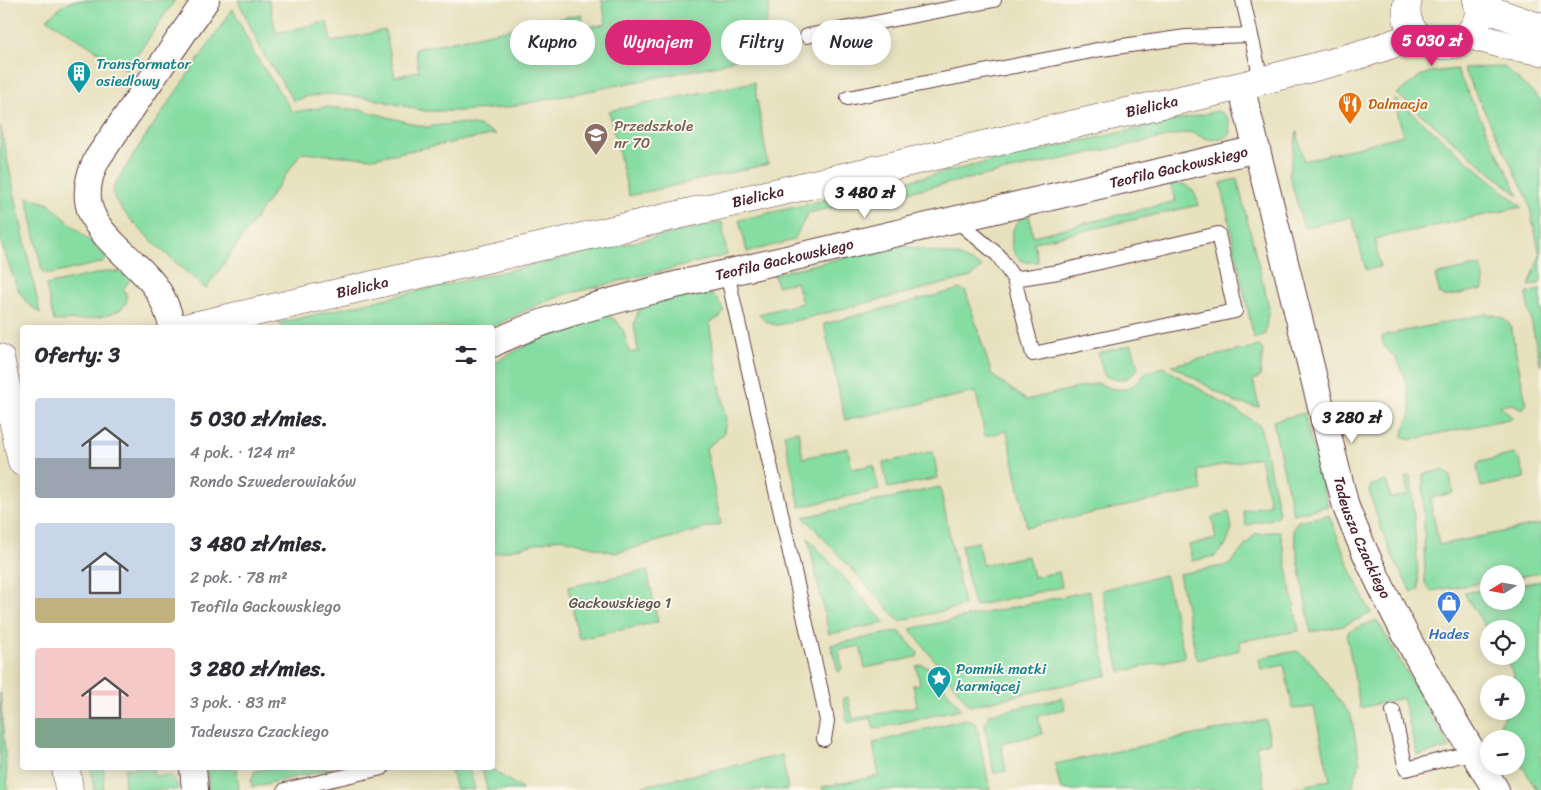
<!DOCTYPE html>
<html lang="pl">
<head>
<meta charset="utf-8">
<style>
  :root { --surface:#fff; --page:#f2f2f3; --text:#2b2b33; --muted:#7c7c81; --accent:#db2777 }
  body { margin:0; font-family:Sriracha,sans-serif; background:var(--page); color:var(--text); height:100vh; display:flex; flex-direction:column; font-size:19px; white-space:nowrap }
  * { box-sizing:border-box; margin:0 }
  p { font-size:16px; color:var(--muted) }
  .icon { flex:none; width:28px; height:28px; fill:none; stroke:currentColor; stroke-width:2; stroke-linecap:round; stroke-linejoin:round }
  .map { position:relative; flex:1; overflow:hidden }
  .drawer { position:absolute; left:20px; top:325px; width:475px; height:445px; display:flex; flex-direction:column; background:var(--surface); border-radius:5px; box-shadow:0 2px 12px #0003 }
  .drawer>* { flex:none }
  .hud { position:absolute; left:510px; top:20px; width:475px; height:45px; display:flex; gap:10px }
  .needle { width:32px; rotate:259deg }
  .fabs { position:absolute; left:1480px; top:565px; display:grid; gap:10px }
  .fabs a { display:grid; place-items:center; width:45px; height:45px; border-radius:50%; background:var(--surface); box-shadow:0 2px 12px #0003; font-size:25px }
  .price { position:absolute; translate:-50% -42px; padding:0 11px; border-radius:18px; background:#fff; color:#222; font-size:16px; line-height:32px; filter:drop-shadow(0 1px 2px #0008) }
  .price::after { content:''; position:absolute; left:50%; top:30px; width:15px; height:11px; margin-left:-8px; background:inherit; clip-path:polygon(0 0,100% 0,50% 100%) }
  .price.current { background:var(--accent); color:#fff }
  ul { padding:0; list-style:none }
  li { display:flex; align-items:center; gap:15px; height:125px; padding:0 15px }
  li span { display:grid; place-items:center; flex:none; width:140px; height:100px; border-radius:5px; color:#555 }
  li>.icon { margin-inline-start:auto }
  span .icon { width:60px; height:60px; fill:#fffc; stroke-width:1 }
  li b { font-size:21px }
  h2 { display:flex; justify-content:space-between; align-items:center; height:60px; padding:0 15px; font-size:21px }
  .chip { padding:0 18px; border-radius:22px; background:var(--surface); box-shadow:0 2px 12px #0003; font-size:18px; line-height:45px }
  .chip.current { background:var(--accent); color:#fff }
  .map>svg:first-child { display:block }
  .green { fill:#86dda2; stroke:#687e66 }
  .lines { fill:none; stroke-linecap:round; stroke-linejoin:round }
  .service-casing { stroke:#623c41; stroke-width:16 }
  .minor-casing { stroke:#623c41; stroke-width:28 }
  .tertiary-casing { stroke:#623c41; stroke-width:29 }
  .service { stroke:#fff; stroke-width:14 }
  .minor { stroke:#fff; stroke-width:26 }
  .tertiary { stroke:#fff; stroke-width:28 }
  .labels { text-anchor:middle; stroke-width:4; stroke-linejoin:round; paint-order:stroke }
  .culture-label { font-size:15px; fill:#0d838f; stroke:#fbf7ec; text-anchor:start }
  .food-label { font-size:15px; fill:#c56008; stroke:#fbf7ec; text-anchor:start }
  .street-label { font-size:15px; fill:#4a1f2b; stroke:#fbf7ec }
  .education-label { font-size:15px; fill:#785e54; stroke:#fbf7ec; text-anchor:start }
  .park-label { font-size:15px; fill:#5c584f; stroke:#fbf7ec }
  .shop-label { font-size:15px; fill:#366cbe; stroke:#fbf7ec }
</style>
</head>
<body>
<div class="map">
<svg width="1541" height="790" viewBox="0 0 1541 790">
  <rect width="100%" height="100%" fill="#fbf7ec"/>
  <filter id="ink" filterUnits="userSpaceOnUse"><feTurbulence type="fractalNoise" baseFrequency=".02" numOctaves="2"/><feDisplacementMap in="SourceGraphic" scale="10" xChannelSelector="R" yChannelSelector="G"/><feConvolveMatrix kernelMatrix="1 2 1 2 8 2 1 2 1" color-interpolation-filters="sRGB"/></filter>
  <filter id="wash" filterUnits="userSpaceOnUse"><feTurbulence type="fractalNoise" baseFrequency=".0096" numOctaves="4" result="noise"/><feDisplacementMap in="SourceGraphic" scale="20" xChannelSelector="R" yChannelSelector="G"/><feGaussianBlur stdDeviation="1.12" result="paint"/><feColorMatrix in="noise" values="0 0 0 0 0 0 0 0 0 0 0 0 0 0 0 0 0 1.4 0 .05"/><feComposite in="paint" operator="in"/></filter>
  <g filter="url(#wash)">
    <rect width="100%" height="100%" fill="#e7e1be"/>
    <path class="green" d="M75 0H175L127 70 47 19 62 6Z
      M238 0H269L276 33 327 22 331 42 385 30 395 77 419 71 415 49 581 14 584 28 606 24 602 0H769C772 20 758 45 741 56 734 60 726 62 718 65L504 108 457 111H425L370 98 329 94 309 96 294 101 263 53Z
      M233 9 256 57 293 112 325 107 362 110 425 127 458 123 478 126 496 134 372 158 301 153 206 289C187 272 118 215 113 194 113 192 114 189 114 186L139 146Z
      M1504 67 1541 100V283L1529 286 1540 255 1528 199 1463 68Z
      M1456 69 1519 196 1397 94 1420 76 1431 72Z
      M754 82 768 164 629 196 609 111Z
      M1394 98 1522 207 1375 239 1380 267 1366 270 1352 217 1304 228 1289 174 1297 132 1304 161 1403 135Z
      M1218 111C1230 116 1231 123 1229 135 1214 144 1205 138 1190 132L808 213 794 240 747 252 739 220 1010 157Z
      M0 125 40 313 27 303 18 290 0 240Z
      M1237 179 1269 307 1265 334 1254 339 1221 183Z
      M1170 183C1188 184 1194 187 1199 205L1034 242 1038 262C1035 262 1030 263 1026 262 1010 258 1008 236 1016 224 1019 219 1024 217 1029 215L1033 236 1176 201Z
      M27 197 49 204 105 255 106 259 103 262 52 274 45 273 42 271Z
      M722 222 727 255 567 294 537 305 492 327 285 328 278 323Z
      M897 245 958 256 982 267 971 277 778 325C769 324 764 322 759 314L802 303 796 282 777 286 774 274Z
      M1481 265 1484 280 1483 289 1445 297 1440 294 1435 275Z
      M109 271 120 272 131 279 123 289C145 319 69 321 54 321L46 285Z
      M960 289 966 292 992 375 1026 400 1098 383C1117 393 1134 392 1146 372L1163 367 1260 425 1279 512 1276 518 1257 522 1246 526 1243 511 1270 504 1260 457 1198 470 1202 490 1027 527 1007 431 985 436 976 392 845 420 824 324Z
      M1541 290V367L1526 296 1528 293Z
      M696 291C713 292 717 296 724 311L720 317 709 323 726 421 723 435 706 448 721 524 615 553 560 538 493 554V363L575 320 601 312 617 321 624 332 629 353 638 351 634 324 639 309 647 303Z
      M1486 314C1497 315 1505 317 1511 327L1526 403 1523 409 1512 404 1500 406 1513 418 1409 440 1403 436C1403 424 1413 418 1411 407 1409 395 1405 376 1400 365 1395 353 1382 350 1382 337L1385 335Z
      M1132 345 1138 369C1127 381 1118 383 1104 375L1098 353Z
      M1259 346 1263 350 1260 377 1253 380 1259 407 1236 403 1172 365Z
      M1304 413 1328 506 1293 514 1273 421Z
      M798 431 803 458 848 448 852 469 873 465 879 490 800 507 784 434Z
      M933 451 938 478 888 488 883 463Z
      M1514 454 1520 460 1525 478 1481 487 1477 466 1480 462Z
      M1444 470 1450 476 1453 493 1430 498 1439 545 1541 524V573L1516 577V574H1489V582L1431 591 1425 583 1423 474Z
      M1411 476 1419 590 1412 592C1392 560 1379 526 1369 490L1372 485 1387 481 1390 498 1408 495 1405 477Z
      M940 487 964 606 899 621 804 517Z
      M1229 512 1232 529 1226 545 1215 556 1192 561 1189 545 1216 539 1212 517Z
      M1329 515 1351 571 1371 613 1343 626 1311 632 1293 529 1298 521Z
      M1280 531 1299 631 1240 641V650L1197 660 1179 574 1229 565 1255 534Z
      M808 538 885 623 829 634Z
      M978 542 982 565 1028 556 1033 577 1059 572 1062 587 974 606 961 545Z
      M647 570 658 622 579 639 568 587Z
      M1165 575 1185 657 1120 672 1102 590Z
      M1541 581V790H1537L1516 756V739H1505L1499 729 1505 711H1516V684H1513L1514 674 1503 656H1516V629H1489V633L1464 593 1489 589V601H1516V585Z
      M1089 591 1108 675 970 706 910 629Z
      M1377 620 1450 748 1417 755 1403 698 1360 708 1347 637 1349 631Z
      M899 631 918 653 917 657 865 668 860 646 839 650 842 669 838 672 831 645Z
      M1297 651 1313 664 1351 716 1360 763 1351 790H1287L1330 780 1314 707 1293 709 1284 665 1261 670 1259 658Z
      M922 665 929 667 961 709 874 729 871 718 848 723 843 698 848 697 853 719 917 706 913 685 920 684 916 666Z
      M0 693 8 790H0Z
      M1063 698 1065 709 1038 716 1042 734 1001 743 1006 771 994 773 986 732 985 723 990 714Z
      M965 719 976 724 990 790H823L822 787 879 776 873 743Z
      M1266 720 1270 742 1256 746 1265 790H1061L1055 764Z
      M782 755 788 790H625Z
      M91 768H104L103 790H94Z
      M125 768H153L154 776C168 775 176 773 178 790H124Z
      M207 768H228L237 769 239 790H209L208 788Z
      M271 768H334L252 787 251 780 255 771Z
      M450 768H469L475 790 456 789Z
      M482 768H490L523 790H487Z"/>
  </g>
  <g filter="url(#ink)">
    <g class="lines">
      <defs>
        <path id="service" d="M1243 0 1261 80
          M807 36 994 0
          M848 98 1102 49 1186 37 1251 35
          M955 219 998 255 1014 279 1058 272 1218 234 1235 311 1033 354 1014 279
          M727 273 821 691 827 721 824 739
          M1393 711 1406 769 1473 752
          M285 790 382 768"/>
        <g id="minor">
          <path id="s1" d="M1241 86 1346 507C1385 606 1440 699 1496 790"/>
          <path d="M173 328C168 311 162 293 150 280 115 240 67 219 97 159L206 0"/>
          <path id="s2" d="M492 344C550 315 613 301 675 285L1257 149"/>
          <path d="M193 768 195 790"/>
        </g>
        <g id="tertiary">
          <path d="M1408 0C1397 39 1448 63 1472 30 1479 21 1480 10 1477 0"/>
          <path d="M1479 6 1541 28"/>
          <path d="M1469 35 1509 46 1541 51"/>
          <path id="s3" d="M185 328 1241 86C1300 70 1360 58 1416 35"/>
          <path d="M0 358 22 462"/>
          <path d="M66 768 69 790"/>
        </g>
      </defs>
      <use href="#service" class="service-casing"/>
      <use href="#minor" class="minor-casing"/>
      <use href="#tertiary" class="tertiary-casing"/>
      <use href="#service" class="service"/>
      <use href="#minor" class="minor"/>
      <use href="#tertiary" class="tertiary"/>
    </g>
  </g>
  <defs>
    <symbol id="building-pin" viewBox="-11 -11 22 30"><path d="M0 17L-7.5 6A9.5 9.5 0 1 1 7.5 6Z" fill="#0f9aa8" stroke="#fbf7ec"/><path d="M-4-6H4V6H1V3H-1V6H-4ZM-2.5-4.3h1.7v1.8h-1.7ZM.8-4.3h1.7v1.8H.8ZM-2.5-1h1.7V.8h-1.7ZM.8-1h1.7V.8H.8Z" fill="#fff"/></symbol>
    <symbol id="restaurant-pin" viewBox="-11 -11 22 30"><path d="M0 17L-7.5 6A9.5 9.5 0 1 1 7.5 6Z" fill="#e8710a" stroke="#fbf7ec"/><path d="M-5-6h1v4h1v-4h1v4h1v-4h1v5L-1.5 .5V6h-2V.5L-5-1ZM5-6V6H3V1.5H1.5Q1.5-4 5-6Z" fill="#fff"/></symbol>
    <symbol id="school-pin" viewBox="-11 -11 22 30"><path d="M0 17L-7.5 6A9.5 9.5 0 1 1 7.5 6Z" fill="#8d6e63" stroke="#fbf7ec"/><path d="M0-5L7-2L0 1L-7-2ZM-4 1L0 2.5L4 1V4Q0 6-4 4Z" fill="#fff"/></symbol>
    <symbol id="shop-pin" viewBox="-11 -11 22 30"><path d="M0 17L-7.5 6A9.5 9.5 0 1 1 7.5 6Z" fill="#3f7fe0" stroke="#fbf7ec"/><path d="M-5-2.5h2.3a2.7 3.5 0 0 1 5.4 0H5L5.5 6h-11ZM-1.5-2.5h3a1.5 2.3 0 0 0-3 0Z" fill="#fff"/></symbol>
    <symbol id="sight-pin" viewBox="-11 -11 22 30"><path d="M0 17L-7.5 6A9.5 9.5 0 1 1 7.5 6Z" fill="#0f9aa8" stroke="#fbf7ec"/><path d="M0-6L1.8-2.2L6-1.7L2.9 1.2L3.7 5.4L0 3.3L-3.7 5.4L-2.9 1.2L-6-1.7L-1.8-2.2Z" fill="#fff"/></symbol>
  </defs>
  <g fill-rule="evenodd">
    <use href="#building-pin" x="65" y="59" width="28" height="38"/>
    <use href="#restaurant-pin" x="1336" y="90" width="28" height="38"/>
    <use href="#school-pin" x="582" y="121" width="28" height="38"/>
    <use href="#shop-pin" x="1435" y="589" width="28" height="38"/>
    <use href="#sight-pin" x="925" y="664" width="28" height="38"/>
  </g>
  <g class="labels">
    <g class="culture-label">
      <text x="96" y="69">Transformator<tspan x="96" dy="17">osiedlowy</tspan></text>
      <text x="956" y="674">Pomnik matki<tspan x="956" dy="17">karmiącej</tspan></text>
    </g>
    <g class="food-label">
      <text x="1368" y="109">Dalmacja</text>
    </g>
    <g class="street-label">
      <text dy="5" stroke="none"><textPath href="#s3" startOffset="992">Bielicka</textPath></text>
      <text dy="5" stroke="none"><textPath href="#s2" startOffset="710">Teofila Gackowskiego</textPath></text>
      <text dy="5" stroke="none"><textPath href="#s3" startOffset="588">Bielicka</textPath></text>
      <text dy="5" stroke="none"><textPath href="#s2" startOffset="305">Teofila Gackowskiego</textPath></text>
      <text dy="5" stroke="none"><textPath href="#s3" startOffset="182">Bielicka</textPath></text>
      <text dy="5" stroke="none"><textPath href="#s1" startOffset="468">Tadeusza Czackiego</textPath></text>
    </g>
    <g class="education-label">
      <text x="614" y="131">Przedszkole<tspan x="614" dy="17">nr 70</tspan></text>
    </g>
    <g class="park-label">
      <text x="620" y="608">Gackowskiego 1</text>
    </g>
    <g class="shop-label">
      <text x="1449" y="639">Hades</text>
    </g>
  </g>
</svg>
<div class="fabs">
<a><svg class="needle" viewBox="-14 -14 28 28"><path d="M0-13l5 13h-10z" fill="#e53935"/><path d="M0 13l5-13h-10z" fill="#7c7c81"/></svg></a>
<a><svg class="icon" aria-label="locate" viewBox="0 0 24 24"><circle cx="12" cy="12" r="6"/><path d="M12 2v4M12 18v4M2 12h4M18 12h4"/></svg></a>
<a>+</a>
<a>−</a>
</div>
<b class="price current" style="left:1432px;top:67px">5 030 zł</b>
<b class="price" style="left:865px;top:219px">3 480 zł</b>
<b class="price" style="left:1352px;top:444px">3 280 zł</b>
<div class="hud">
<a class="chip">Kupno</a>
<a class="chip current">Wynajem</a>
<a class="chip">Filtry</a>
<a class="chip">Nowe</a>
</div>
<section class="drawer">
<h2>Oferty: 3<svg class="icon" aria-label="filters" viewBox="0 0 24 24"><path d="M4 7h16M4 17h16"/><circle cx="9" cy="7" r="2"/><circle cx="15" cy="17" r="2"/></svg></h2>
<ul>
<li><span style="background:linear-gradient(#c9d6e8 60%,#9aa5b1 0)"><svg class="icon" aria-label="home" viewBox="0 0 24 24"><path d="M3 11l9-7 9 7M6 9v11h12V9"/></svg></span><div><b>5 030 zł/mies.</b><p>4 pok. · 124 m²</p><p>Rondo Szwederowiaków</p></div></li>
<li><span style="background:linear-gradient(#c9d6e8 75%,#c2b280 0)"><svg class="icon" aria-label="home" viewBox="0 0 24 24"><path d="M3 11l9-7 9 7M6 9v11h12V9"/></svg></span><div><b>3 480 zł/mies.</b><p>2 pok. · 78 m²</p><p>Teofila Gackowskiego</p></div></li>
<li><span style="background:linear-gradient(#f6c9c9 70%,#7fa58c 0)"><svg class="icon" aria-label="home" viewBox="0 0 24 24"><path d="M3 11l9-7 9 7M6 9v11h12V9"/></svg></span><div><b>3 280 zł/mies.</b><p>3 pok. · 83 m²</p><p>Tadeusza Czackiego</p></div></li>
</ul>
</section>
</div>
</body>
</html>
